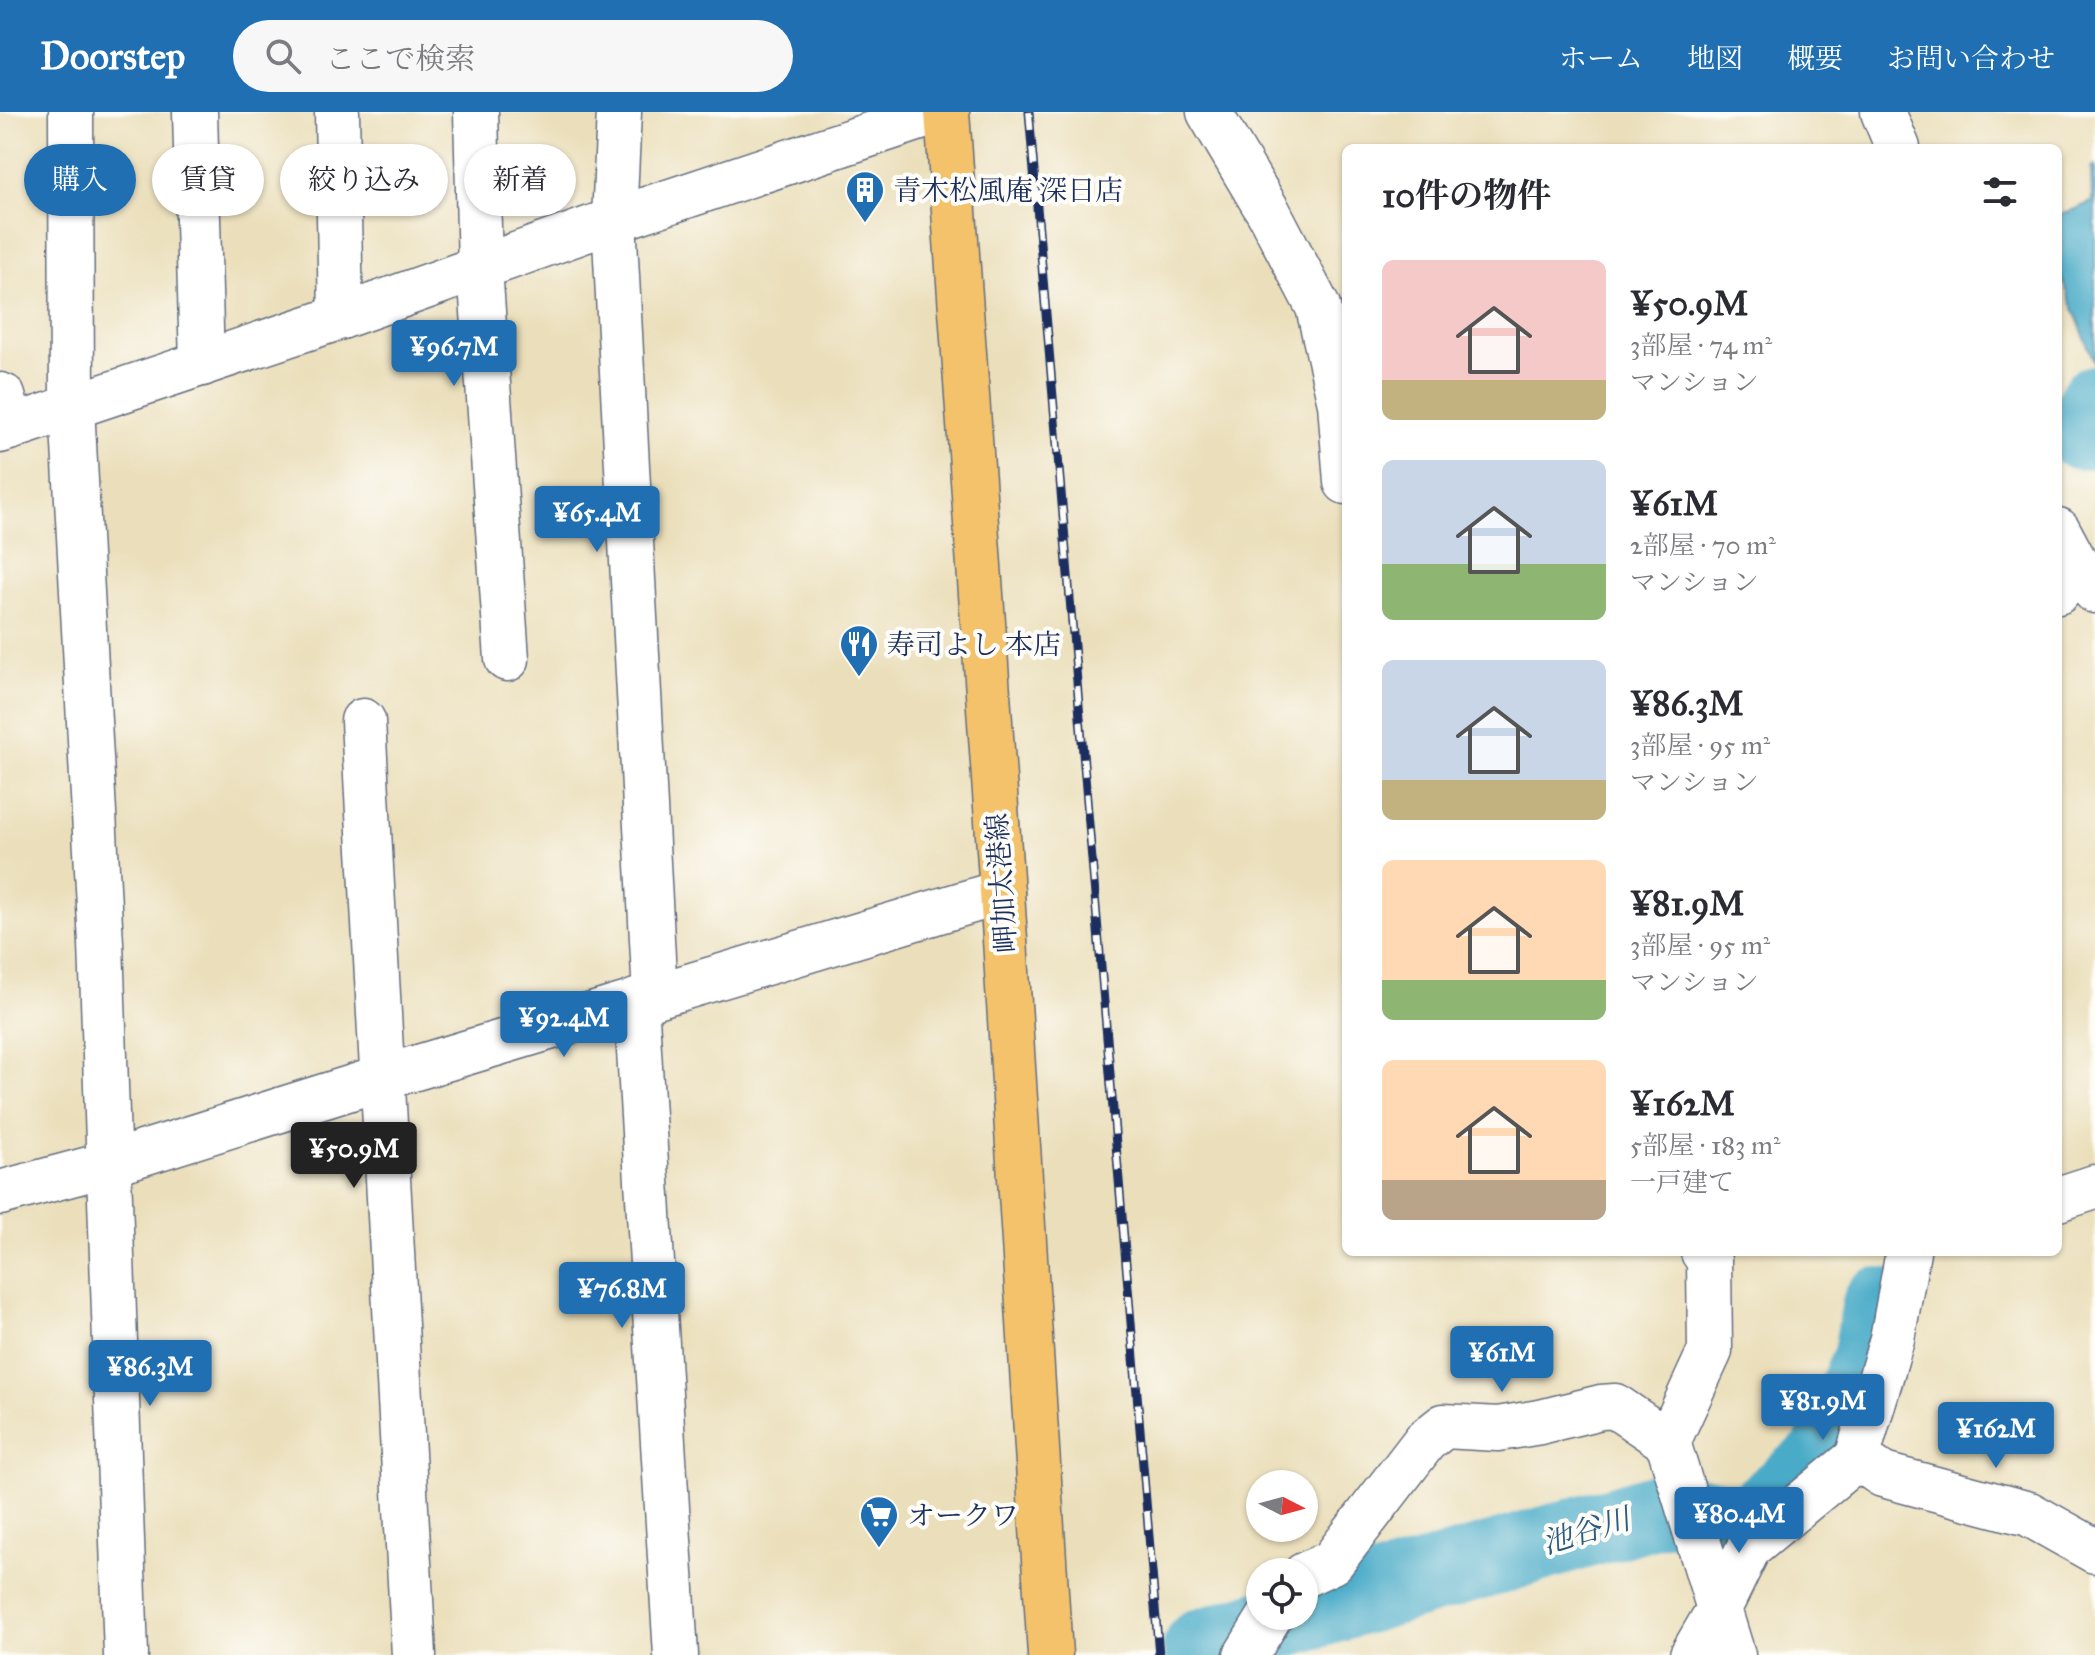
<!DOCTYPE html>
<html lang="ja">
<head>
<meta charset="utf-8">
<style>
  :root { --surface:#fff; --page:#f7f7f7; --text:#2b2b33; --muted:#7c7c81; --accent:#1f6fb2 }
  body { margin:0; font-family:"IM FELL Great Primer","Noto Serif JP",serif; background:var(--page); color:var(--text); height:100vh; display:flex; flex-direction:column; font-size:30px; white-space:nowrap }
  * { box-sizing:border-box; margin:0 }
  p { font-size:26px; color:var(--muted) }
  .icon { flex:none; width:44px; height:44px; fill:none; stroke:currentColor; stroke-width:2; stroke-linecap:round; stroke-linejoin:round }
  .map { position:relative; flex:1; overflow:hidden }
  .sheet { position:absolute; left:1342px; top:32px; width:720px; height:1112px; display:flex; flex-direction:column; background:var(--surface); border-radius:12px; box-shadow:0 2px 6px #0004 }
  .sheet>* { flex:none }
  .hud { position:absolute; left:24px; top:32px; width:760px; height:72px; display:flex; gap:16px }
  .needle { width:52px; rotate:96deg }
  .fabs { position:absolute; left:1246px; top:1358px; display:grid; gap:16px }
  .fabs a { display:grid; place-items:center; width:72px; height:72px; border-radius:50%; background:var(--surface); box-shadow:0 2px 6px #0004; font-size:40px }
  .price { position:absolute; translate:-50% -68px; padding:0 18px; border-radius:8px; background:var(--accent); color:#fff; font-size:26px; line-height:52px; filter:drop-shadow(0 2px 4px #0008) }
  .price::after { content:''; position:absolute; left:50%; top:48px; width:24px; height:18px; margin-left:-12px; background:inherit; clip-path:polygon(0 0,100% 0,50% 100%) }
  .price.selected { background:#222; color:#fff }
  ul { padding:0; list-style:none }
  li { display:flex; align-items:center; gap:24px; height:200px; padding:0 40px }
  li span { display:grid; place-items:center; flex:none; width:224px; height:160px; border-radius:12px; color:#555 }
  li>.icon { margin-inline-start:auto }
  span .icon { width:96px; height:96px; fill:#fffc; stroke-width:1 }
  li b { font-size:34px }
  h2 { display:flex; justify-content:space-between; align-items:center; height:96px; padding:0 40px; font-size:34px }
  .pill { padding:0 28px; border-radius:36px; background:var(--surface); box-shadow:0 2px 6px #0004; font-size:28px; line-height:72px }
  .pill.selected { background:var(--accent); color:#fff }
  header { display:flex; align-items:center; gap:48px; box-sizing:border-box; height:112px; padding:0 40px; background:var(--accent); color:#fff }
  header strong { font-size:38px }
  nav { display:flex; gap:44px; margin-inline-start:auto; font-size:28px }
  .search { width:560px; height:72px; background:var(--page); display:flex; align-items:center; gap:20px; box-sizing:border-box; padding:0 28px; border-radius:44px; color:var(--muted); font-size:30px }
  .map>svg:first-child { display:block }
  .water { fill:#49abc8; stroke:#326d93; stroke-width:2 }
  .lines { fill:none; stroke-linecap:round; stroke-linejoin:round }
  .river { stroke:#49abc8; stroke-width:74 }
  .minor-casing { stroke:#646d7f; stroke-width:47 }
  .tertiary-casing { stroke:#646d7f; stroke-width:47 }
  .primary-casing { stroke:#646d7f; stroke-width:47 }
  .minor { stroke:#fff; stroke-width:44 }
  .tertiary { stroke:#fff; stroke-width:44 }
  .primary { stroke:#f4c26a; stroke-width:44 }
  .rail-casing { stroke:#1b2f5e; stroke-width:9 }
  .rail { stroke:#fdfcf7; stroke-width:6; stroke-dasharray:18; stroke-linecap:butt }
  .labels { text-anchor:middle; stroke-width:8; stroke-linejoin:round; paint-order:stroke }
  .poi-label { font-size:28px; fill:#1b2f5e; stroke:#fdfcf7; text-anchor:start }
  .street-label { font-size:28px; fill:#1b2f5e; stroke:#fdfcf7 }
  .water-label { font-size:30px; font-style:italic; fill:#2b5a83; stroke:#fdfcf7 }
</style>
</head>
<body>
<header>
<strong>Doorstep</strong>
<div class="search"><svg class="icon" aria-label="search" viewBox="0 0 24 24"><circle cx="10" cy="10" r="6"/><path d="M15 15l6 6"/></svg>ここで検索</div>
<nav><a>ホーム</a><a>地図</a><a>概要</a><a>お問い合わせ</a></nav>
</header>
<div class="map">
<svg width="2095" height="1543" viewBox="0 0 2095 1543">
  <rect width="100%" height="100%" fill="#fdfcf7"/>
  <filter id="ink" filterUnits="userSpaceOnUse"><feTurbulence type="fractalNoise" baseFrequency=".0125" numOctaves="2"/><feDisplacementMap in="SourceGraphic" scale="16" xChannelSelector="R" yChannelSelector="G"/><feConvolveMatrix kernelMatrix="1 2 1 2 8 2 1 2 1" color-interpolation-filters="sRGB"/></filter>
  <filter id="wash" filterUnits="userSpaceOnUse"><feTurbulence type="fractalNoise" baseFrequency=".006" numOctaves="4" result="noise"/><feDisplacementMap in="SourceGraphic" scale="32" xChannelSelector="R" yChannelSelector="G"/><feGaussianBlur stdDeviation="1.8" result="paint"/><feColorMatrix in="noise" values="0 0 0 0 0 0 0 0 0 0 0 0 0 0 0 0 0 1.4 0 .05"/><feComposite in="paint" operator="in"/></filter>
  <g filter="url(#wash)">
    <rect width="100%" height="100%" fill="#ebdfbb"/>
    <path class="water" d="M2095 54V252L2058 157V104L2092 90 2091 56Z"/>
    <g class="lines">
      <path class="river" d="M2081 321 2095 290
        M1304 1503 1671 1394 1746 1412 1826 1345 1869 1247 1879 1192
        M1200 1534 1299 1504"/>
    </g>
  </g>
  <g filter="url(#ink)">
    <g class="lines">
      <defs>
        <path id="minor" d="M71 0 72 295 101 831 126 1543
          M195 0 202 252
          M337 0 341 205
          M476 0 480 156 507 547
          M619 0 614 108 655 884
          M1209 0 1269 101 1318 195 1340 291 1346 370
          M0 283 3 284 12 315
          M2058 480 2076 452
          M363 609 414 1543
          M636 889 676 1543
          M0 1081 108 1052 382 966 1002 780
          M2058 1087 2095 1075
          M1668 1330 1710 1239 1709 1148 1703 1140
          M1857 1346 1883 1363 2029 1402 2095 1439
          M1304 1463 1332 1450 1425 1329 1444 1314 1498 1317 1540 1310 1601 1295 1615 1294 1668 1330 1733 1543
          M1246 1543 1270 1504
          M1692 1543 1720 1495 1749 1435 1857 1346 1892 1227 1908 1140"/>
        <path id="tertiary" d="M1883 0 1898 36
          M0 319 341 205 614 108 938 0
          M2058 418 2076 452 2095 479"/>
        <path id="primary" d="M947 0 1002 780 1050 1543"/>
      </defs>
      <use href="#minor" class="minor-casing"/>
      <use href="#tertiary" class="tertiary-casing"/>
      <use href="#primary" class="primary-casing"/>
      <use href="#minor" class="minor"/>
      <use href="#tertiary" class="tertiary"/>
      <use href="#primary" class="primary"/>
      <defs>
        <path id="rail" d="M1029 0 1159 1543"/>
      </defs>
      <use href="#rail" class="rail-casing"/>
      <use href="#rail" class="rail"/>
    </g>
  </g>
  <defs>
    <symbol id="building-pin" viewBox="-11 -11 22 30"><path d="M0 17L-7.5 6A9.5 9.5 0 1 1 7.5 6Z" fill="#1f6fb2" stroke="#fdfcf7"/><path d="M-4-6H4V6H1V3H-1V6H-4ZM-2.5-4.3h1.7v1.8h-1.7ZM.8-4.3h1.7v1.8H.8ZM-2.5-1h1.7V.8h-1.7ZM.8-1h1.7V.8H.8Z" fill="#fff"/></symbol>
    <symbol id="restaurant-pin" viewBox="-11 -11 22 30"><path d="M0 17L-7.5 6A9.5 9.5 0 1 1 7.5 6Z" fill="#1f6fb2" stroke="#fdfcf7"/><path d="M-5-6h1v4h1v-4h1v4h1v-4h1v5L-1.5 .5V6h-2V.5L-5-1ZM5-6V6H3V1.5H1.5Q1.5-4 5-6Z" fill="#fff"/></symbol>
    <symbol id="supermarket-pin" viewBox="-11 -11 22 30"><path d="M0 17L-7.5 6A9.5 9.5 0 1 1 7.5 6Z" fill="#1f6fb2" stroke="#fdfcf7"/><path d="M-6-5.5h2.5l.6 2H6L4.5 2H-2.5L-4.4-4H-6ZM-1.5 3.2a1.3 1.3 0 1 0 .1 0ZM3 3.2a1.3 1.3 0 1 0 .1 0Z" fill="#fff"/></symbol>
  </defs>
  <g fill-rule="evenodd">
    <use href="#building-pin" x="843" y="56" width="44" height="60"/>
    <use href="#restaurant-pin" x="837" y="510" width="44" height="60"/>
    <use href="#supermarket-pin" x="857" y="1381" width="44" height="60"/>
  </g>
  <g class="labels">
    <g class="poi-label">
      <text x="893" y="88">青木松風庵 深日店</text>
      <text x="887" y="542">寿司よし 本店</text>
      <text x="907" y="1413">オークワ</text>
    </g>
    <g class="street-label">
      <text transform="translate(1001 771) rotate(-94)" y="10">岬加太港線</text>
    </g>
    <g class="water-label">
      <text transform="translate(1586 1419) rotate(-17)" y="10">池谷川</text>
    </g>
  </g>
</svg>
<div class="fabs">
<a><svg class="needle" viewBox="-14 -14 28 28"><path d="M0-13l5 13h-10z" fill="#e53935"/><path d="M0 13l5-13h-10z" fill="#7c7c81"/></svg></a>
<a><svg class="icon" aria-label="locate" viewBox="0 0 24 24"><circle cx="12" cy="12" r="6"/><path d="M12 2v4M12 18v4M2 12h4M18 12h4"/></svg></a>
</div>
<b class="price" style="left:454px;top:276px">¥96.7M</b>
<b class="price" style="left:597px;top:442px">¥65.4M</b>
<b class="price" style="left:564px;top:947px">¥92.4M</b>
<b class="price selected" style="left:354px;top:1078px">¥50.9M</b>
<b class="price" style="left:622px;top:1218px">¥76.8M</b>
<b class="price" style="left:1502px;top:1282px">¥61M</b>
<b class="price" style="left:150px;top:1296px">¥86.3M</b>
<b class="price" style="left:1823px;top:1330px">¥81.9M</b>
<b class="price" style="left:1996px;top:1358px">¥162M</b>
<b class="price" style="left:1739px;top:1443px">¥80.4M</b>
<div class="hud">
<a class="pill selected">購入</a>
<a class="pill">賃貸</a>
<a class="pill">絞り込み</a>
<a class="pill">新着</a>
</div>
<section class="sheet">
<h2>10件の物件<svg class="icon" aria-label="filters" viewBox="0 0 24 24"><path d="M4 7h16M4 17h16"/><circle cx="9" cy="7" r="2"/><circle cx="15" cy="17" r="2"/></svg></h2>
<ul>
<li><span style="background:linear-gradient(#f6c9c9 75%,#c2b280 0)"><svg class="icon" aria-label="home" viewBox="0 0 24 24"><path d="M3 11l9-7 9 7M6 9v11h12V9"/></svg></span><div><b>¥50.9M</b><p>3部屋 · 74 m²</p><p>マンション</p></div></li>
<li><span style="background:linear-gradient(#c9d6e8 65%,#8fb573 0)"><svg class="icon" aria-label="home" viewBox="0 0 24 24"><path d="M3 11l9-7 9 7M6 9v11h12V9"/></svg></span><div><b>¥61M</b><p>2部屋 · 70 m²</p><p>マンション</p></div></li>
<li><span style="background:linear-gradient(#c9d6e8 75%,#c2b280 0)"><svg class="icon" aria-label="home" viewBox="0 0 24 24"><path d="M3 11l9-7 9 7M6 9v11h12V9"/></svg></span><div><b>¥86.3M</b><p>3部屋 · 95 m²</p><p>マンション</p></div></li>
<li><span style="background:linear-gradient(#ffd9b3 75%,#8fb573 0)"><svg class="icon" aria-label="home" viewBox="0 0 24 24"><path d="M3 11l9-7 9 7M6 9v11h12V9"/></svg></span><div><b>¥81.9M</b><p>3部屋 · 95 m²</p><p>マンション</p></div></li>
<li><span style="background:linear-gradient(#ffd9b3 75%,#b9a48a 0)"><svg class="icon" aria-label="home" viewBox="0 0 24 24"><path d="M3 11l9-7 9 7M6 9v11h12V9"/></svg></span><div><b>¥162M</b><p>5部屋 · 183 m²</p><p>一戸建て</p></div></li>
</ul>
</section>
</div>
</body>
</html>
